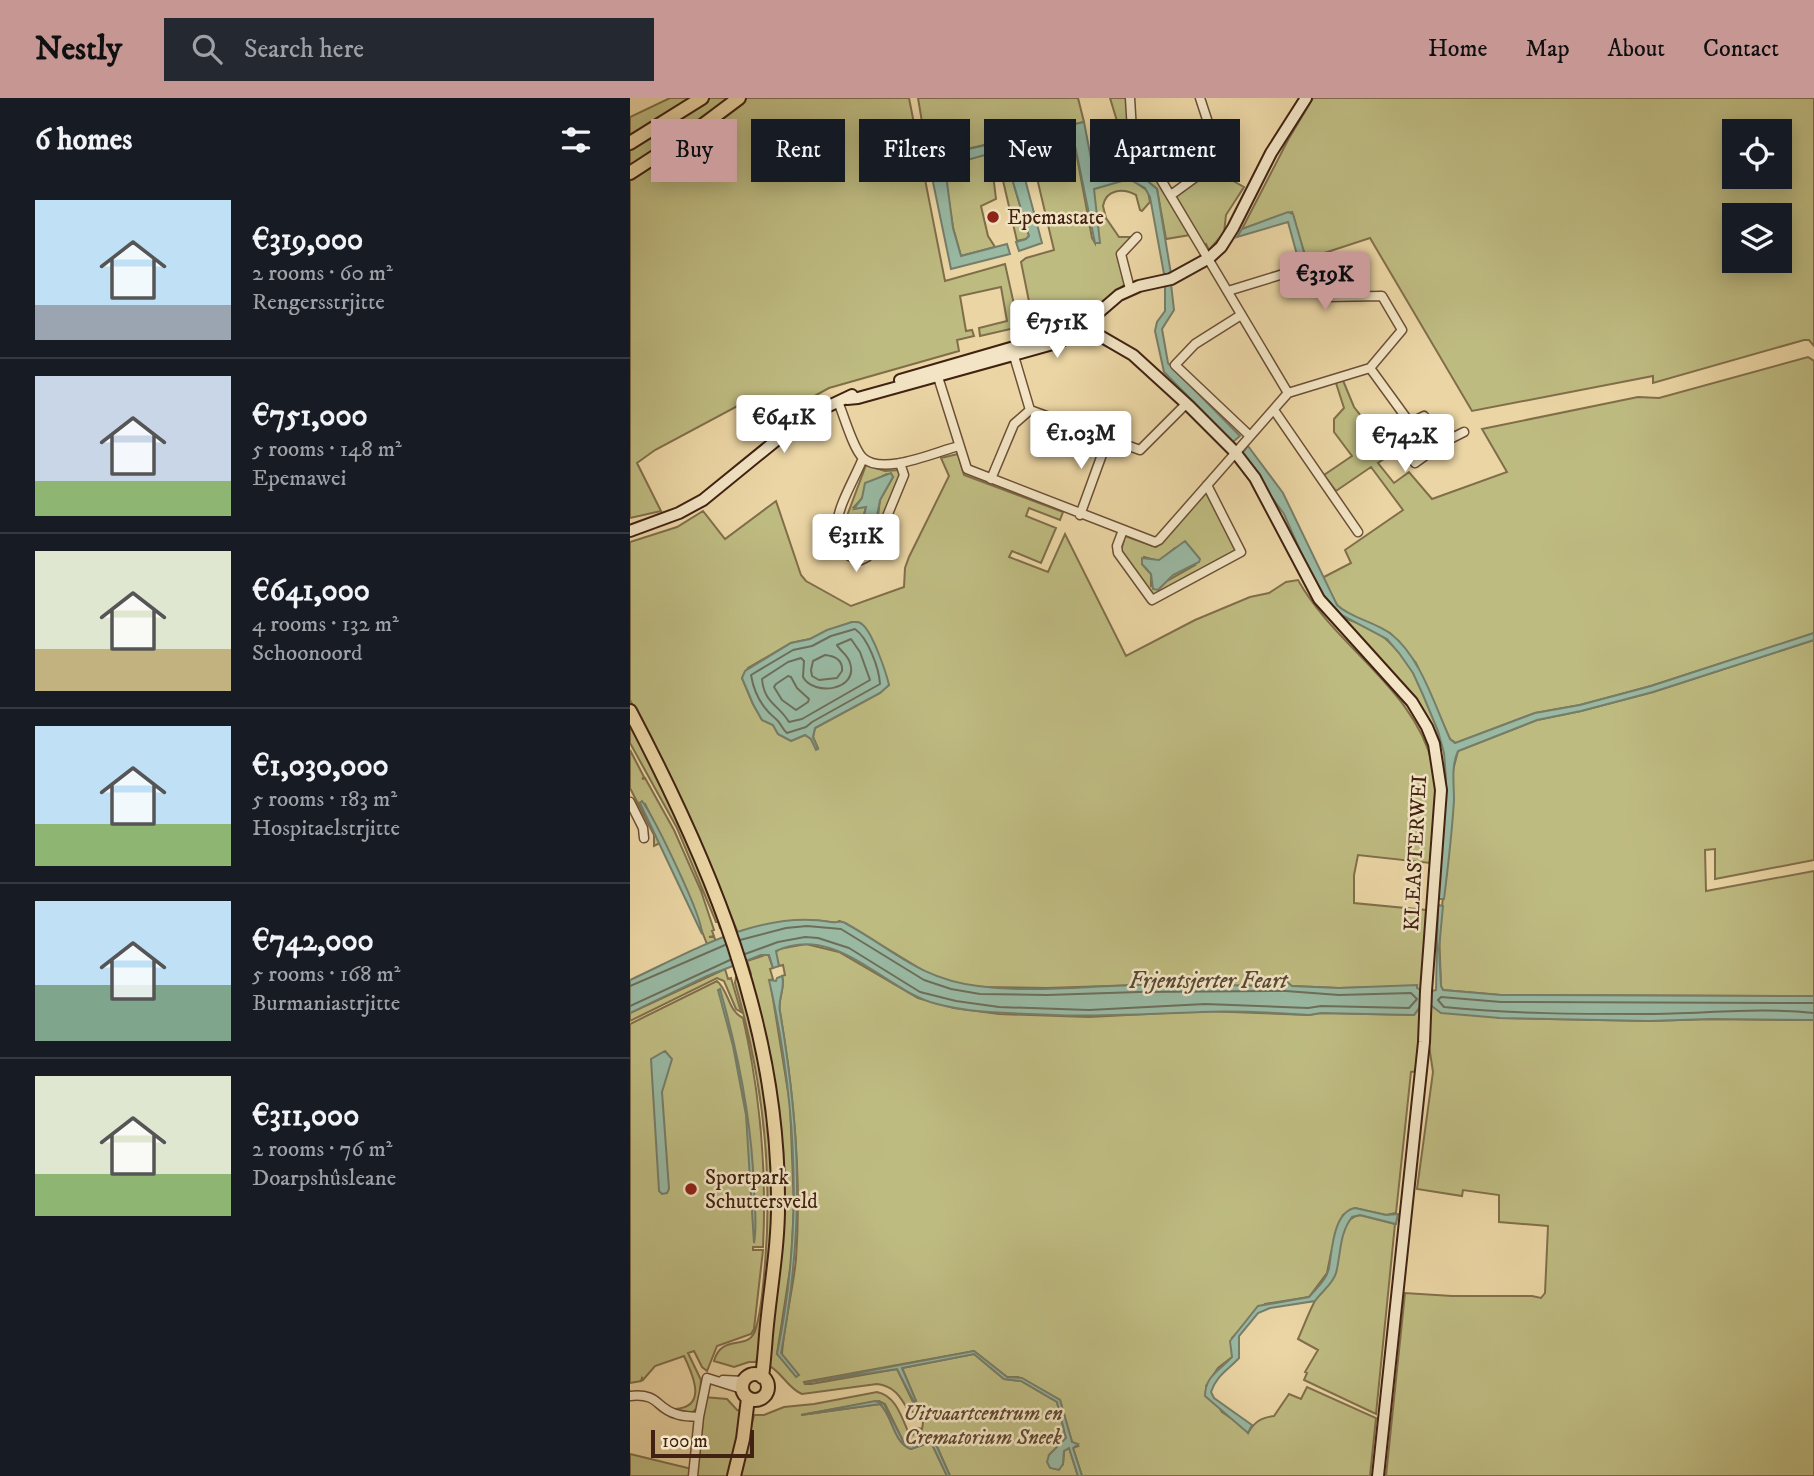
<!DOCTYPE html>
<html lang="en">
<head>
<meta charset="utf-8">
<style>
  :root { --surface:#171b24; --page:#242831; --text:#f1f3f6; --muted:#9ea1a6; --line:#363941; --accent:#c59692 }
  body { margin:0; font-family:"IM FELL DW Pica",serif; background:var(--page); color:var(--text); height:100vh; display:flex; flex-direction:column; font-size:26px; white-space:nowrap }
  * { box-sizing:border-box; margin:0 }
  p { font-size:23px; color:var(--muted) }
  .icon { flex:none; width:38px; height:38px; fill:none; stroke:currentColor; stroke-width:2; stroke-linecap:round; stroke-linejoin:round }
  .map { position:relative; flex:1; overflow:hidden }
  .details { display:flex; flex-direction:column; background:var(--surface); width:630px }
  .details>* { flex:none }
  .banner { position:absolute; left:21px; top:21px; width:665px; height:63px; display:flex; gap:14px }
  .controls { position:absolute; left:1092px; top:21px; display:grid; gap:14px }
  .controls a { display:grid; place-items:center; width:70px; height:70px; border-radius:0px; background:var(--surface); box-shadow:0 4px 18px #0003; font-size:35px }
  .scale { position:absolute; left:21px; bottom:18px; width:103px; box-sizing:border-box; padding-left:7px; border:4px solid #412212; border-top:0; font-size:19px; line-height:24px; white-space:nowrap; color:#412212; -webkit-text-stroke:5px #f2e4c4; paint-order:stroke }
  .price { position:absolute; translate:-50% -60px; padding:0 16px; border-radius:7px; background:#fff; color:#222; font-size:23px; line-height:46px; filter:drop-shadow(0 2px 4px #0008) }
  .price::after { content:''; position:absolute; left:50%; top:42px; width:21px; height:16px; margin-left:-10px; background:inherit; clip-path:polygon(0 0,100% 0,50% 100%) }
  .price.current { background:var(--accent); color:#111 }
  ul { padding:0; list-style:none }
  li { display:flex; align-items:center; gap:21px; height:175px; padding:0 35px }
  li+li { border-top:2px solid var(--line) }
  li span { display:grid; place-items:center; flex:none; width:196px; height:140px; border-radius:0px; color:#555 }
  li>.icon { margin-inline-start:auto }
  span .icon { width:84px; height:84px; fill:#fffc; stroke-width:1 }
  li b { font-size:30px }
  h2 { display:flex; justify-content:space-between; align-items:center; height:84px; padding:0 35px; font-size:30px }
  .tag { padding:0 24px; border-radius:0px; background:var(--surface); box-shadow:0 4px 18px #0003; font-size:24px; line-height:63px }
  .tag.current { background:var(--accent); color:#111 }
  header { display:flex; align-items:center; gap:42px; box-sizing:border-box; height:98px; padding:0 35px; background:var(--accent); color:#111 }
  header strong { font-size:33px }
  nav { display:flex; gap:38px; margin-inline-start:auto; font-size:24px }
  .search { width:490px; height:63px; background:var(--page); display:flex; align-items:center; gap:18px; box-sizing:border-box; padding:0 24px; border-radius:0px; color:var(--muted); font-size:26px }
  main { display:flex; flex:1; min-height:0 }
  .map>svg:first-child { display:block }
  .green { fill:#bebb81; stroke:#806e4a; stroke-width:2; fill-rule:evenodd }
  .water { fill:#99b9a3; stroke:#767d69; stroke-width:2 }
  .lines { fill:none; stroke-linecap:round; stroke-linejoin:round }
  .shore { stroke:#6d6e5a; stroke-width:2 }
  .street-casing { stroke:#6c4f36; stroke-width:11 }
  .secondary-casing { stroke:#412212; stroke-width:14 }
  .primary-casing { stroke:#412212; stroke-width:16 }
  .street { stroke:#f2e4c4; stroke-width:8 }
  .secondary { stroke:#f2e4c4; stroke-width:10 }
  .primary { stroke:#ebd5a4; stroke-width:12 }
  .poi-dot { fill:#8f2418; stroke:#f2e4c4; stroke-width:2.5 }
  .labels { text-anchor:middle; stroke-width:5; stroke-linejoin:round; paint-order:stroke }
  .poi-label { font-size:21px; fill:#412212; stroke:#f2e4c4; text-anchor:start }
  .street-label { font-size:21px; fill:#412212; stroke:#f2e4c4 }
  .park-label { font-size:21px; font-style:italic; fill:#60482e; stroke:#f2e4c4 }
  .water-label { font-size:23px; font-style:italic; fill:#574836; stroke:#f2e4c4 }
</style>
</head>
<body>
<header>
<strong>Nestly</strong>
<div class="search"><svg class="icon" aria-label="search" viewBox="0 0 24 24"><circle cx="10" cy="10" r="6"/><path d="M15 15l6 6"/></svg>Search here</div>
<nav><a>Home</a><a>Map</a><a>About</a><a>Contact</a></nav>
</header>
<main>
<section class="details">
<h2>6 homes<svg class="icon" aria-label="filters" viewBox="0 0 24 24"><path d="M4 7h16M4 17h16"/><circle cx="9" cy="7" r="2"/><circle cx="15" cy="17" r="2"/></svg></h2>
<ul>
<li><span style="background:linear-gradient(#bfe0f5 75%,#9aa5b1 0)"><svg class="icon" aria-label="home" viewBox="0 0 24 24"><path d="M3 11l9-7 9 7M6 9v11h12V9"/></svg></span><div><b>€319,000</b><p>2 rooms · 60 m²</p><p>Rengersstrjitte</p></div></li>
<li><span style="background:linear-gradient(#c9d6e8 75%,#8fb573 0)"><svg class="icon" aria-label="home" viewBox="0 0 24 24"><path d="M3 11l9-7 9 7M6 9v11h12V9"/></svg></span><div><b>€751,000</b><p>5 rooms · 148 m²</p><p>Epemawei</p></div></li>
<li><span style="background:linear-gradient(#dfe7d0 70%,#c2b280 0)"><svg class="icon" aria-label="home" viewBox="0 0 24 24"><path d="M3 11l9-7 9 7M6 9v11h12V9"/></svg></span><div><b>€641,000</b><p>4 rooms · 132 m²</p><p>Schoonoord</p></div></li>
<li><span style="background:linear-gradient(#bfe0f5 70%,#8fb573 0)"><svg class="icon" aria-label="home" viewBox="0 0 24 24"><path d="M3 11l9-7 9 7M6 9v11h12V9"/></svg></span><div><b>€1,030,000</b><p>5 rooms · 183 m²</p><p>Hospitaelstrjitte</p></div></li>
<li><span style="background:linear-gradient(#bfe0f5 60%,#7fa58c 0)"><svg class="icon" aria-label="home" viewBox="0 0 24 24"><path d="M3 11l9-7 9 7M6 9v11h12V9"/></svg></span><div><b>€742,000</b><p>5 rooms · 168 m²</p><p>Burmaniastrjitte</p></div></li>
<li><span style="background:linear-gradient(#dfe7d0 70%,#8fb573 0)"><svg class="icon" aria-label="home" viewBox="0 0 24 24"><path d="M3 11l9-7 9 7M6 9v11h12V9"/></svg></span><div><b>€311,000</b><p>2 rooms · 76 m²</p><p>Doarpshûsleane</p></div></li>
</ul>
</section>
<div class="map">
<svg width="1184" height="1378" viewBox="0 0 1184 1378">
  <rect width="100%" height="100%" fill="#ebd5a4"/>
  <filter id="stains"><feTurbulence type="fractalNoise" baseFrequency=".00286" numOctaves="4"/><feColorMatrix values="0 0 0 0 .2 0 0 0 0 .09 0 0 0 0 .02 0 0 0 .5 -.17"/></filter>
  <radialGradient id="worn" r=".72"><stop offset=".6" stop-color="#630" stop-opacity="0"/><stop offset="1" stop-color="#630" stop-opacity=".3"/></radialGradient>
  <path class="green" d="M40 0H62L0 39V19Z
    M77 0H106L0 68V49Z
    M112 0H279L315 183 375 166 389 229 350 238 349 230 377 223 371 189 330 198 336 233 342 232 344 238 327 242 329 253 199 290 175 303 137 333 113 305 25 352 7 365 31 413 0 420V78Z
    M288 0H448L454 24 298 60Z
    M480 0H498L499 34 560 137 536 141 527 91 501 69Z
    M683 0H1184V248L1179 242H1174L1023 285V278L842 313 740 140 676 161 662 114 612 131 658 42ZM1104 33H1150V79H1104ZM1104 117H1150V163H1104Z
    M442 32 462 140 465 145 464 91 488 83 502 82 518 93 520 104 512 113 510 112 506 97C493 90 476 91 473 108L476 120 489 139H506L489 159 495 186 450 225 406 238 391 164 396 160 424 152 398 42Z
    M362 54 368 59 376 60 399 138 396 141 387 143 371 74 363 76 366 101 351 108 358 138 365 149 331 158 323 130 315 77 328 71 333 63Z
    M588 68 596 79 614 89 596 117 594 135 579 152 576 146 573 147 546 100 548 95Z
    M1178 259 1184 263V535L1021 588 950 607 905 615 826 645 820 641 786 565 760 535 714 514 707 507 692 480 721 465 715 452 773 412 741 369 706 393 694 377 722 358 704 334V321L714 310 705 282 712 280 724 309 749 341 776 322 777 327 766 336 772 349 748 365 764 385 779 374 802 401 877 374 852 331 1008 299 1029 300Z
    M792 325H797L808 342 807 346 790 358 775 340V337Z
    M328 356 334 377 433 414 430 422 399 410 396 418 426 430 411 465 382 453 379 459 418 474 435 436 496 558 565 522 620 499 639 495 656 484 668 482C706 550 789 593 804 673 809 702 802 735 800 765L728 757 724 777V805L796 812 793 894 787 890V888L709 890 661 888 657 884 656 877H654V885L650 888 509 887 417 890 351 889 323 885 297 875 215 825 209 823 207 825C171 818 141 825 108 835L69 740 0 602V444L47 429 73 413 95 441 146 403 171 477 176 483 221 508 274 489 275 470 279 459 319 378 311 360ZM222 524H227L244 546 259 587 250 595 185 630 183 639 188 650 186 651 181 641 175 637 161 643 148 636 143 627 132 622 123 606 112 580 118 570 161 545 180 541Z
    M236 367 255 373 269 372 271 374 240 452 231 458C219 454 210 448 211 434ZM257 376 263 379 250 402 248 418 234 417 236 408 224 409C239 395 235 386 257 376Z
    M577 393 605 449V454L528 498H519L491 453 495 438 526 449ZM545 450 565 467 535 484 521 488V476L512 466 514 459 529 463Z
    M709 517C725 525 745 531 758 543 785 567 802 610 811 644L796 621Z
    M1184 542V762L1085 781V751L1075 752 1076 793 1184 773V898L871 897 813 892 811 888 809 834 822 722 823 672 828 653 907 622 951 613 1023 594Z
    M0 621 22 662 94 829 90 830 88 824H86L47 730 0 645Z
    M0 652 14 679 12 681 15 680 44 732 71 793 84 832 82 833 84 838 79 839H84L86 843 77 846 50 778 15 706 10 705 30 745 24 748V737L0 690Z
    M176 846 209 854 288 900 324 910 369 916 459 919 575 913 679 917 691 915 784 917 792 906 789 973 781 974 766 1115 756 1117 725 1110 713 1117 701 1155 697 1175 679 1199 635 1206 602 1240V1259L588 1270 576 1288 592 1314 614 1329 618 1335C625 1323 631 1320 644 1318L659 1296 671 1301 677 1289 746 1320 740 1378H452L443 1350 448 1348 442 1344 430 1302 388 1279H377L344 1253 174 1284 175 1286H181L267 1271 283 1304 286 1303 272 1270 344 1256 374 1281 391 1283 427 1304 436 1340 419 1357 433 1366 434 1353 439 1350 448 1378H320L304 1342C294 1340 286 1352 275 1347L255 1306 249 1303 171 1317 250 1306C263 1318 263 1344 281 1351L301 1344 317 1378H109L124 1317H134L154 1309 184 1306 247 1294C267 1298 272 1321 280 1338L289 1334 287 1330 292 1331 293 1325 289 1316 278 1312C270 1298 264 1288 247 1286L172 1296C157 1290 151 1272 136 1266L152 1114 119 878 121 876 117 863 138 856 143 870 140 871 143 881 140 882 160 1006 164 1109 161 1165 147 1256H152C154 1225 163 1193 166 1161 172 1077 164 996 150 914 147 901 156 890 152 878L155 877 153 867 149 868 145 855 149 851Z
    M95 871 98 881 101 880 111 914 106 911 94 883 87 880 0 923V915Z
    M110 877 137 999 144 1126 129 1253 126 1264H119L104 1269 84 1263C92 1234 120 1255 126 1230 132 1210 133 1187 135 1166 143 1071 132 977 105 885L106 879Z
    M87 883C99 893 98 913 113 920 130 995 137 1071 133 1149H123V1152H133L124 1231 121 1236 87 1248 77 1273 72 1269 64 1253 58 1255 71 1282 69 1308 62 1315 45 1311C77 1309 64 1279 54 1258L25 1268 13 1282 12 1280 11 1283 0 1285V926Z
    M799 906 870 920 1019 923 1080 921 1184 922V1378H756L775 1195 822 1198H902L911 1200 915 1195 918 1128 869 1124V1097L833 1092 832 1098 787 1091 803 974 798 941Z
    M730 1117 765 1126 746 1316 674 1282 677 1275 675 1274 688 1252 668 1241C674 1228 679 1213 686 1201 692 1191 703 1185 706 1174 710 1157 707 1120 730 1117Z
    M74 1299 97 1301 107 1312 113 1314 100 1378H66Z
    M0 1356 62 1371 61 1378H0Z"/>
  <path class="water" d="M454 24 464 76 493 71 492 43H494L503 71 527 91 541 176H534L520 99 515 90 499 81 464 91 470 145H465L442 33 391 44 390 39Z
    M387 40 389 45 386 47 412 145 389 153 386 144 396 141 399 138 376 60 368 59 362 55 333 63 328 71 316 77 323 130 331 158 377 146 380 156 321 171 298 60Z
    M658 114 663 116 676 161 669 164 658 124 607 139 612 131Z
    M541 186 544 212 532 231 538 265 610 338 603 344 534 274 525 233 527 224 535 213V187Z
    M618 348 653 395 707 507C722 521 744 523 761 536 790 558 805 608 820 641L825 645 905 615 950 607 1021 588 1184 535V542L1023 594 951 613 907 622 828 653C821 668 824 686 824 702 822 735 818 769 814 801H808L816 681 814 655 808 633 793 597 783 575 769 555 757 541 704 513 687 491 654 416 611 357Z
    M261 375 263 379 250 402 246 423 237 427 233 422 236 409 224 411 232 400 235 385Z
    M555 443 570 461 569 464 543 477 528 492 523 491 521 476 512 466V460L529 462Z
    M222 524C227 524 229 523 233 527 243 536 256 574 259 587L250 595 185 630 183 639 188 651 186 652 181 641 175 637 161 643 148 636 143 627 132 622 123 606 112 580 115 573 161 545 180 541 197 532Z
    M12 703C25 721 72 817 72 836L10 705Z
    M808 807 813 808 809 851 811 888 813 892 871 897 1184 898V922L1080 921 1019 923 870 920 811 915 799 906H792L784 917 691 915 679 917C644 915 608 912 572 914 522 916 473 919 423 917 384 915 345 916 307 906 253 892 207 825 146 853L149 868 143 870 139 857H131L77 878 0 915V882C61 854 131 811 201 824 207 825 210 822 215 825 263 851 289 881 348 888 398 895 456 888 507 887 555 885 603 888 650 888L654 885V876H656L657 884 662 888 709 890 787 887V890C794 895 798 894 806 892Z
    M152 878C156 890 147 901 150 914 171 1036 174 1133 151 1255L169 1277 166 1279 147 1256C173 1132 167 1005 139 882L146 883 147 880Z
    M90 891C109 958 122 1023 124 1092 125 1109 127 1129 124 1145L116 1017 103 948 88 892Z
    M35 953 42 961 32 994 39 1091 37 1095 32 1096 29 1093 21 961Z
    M725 1110 756 1117 768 1116 766 1126 730 1117 722 1119C709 1136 711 1156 706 1175 703 1186 691 1194 685 1203L640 1210 628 1215 609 1238V1260C598 1272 586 1278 581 1294L584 1300 622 1327 618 1335 575 1298C575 1278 590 1272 602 1259L600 1243 628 1208 679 1199C686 1191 697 1181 699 1170 702 1153 703 1114 725 1110Z
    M344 1253 377 1279 392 1280 430 1302 442 1344 448 1346 443 1350 452 1378H448L439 1350 434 1353 433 1366 429 1372 420 1370 417 1364 419 1357 436 1340 427 1304 391 1283 374 1281 344 1256 272 1270 286 1303 284 1304 267 1271 174 1285Z
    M245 1303 254 1306 275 1347C286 1351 294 1340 304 1342L320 1378H317L301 1344 281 1351C263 1345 263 1318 250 1306L171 1317Z"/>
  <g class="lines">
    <path class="shore" d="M225 531C238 540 249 570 250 586L182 624 176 629 157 635C152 631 151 625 146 621 132 610 124 595 121 577L163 552 182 548 201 538Z
      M221 541 230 554 240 582 172 621 159 624C148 606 134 605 132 581L158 564 171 560 174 563 173 579C184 599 229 592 220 565 218 557 210 553 207 547Z
      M195 557C205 558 213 562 212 573L207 580 189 582 182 578 181 572 183 563Z
      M158 578 161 579 167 590 179 601 178 604 166 612 152 602 144 589 146 586Z
      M110 842 156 830 177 828 211 831 294 882 321 891 350 896 417 897 509 894 656 893 709 897 781 895 787 901 779 910 691 908 678 910 575 906 459 912 369 909 326 903 290 894 219 850 188 840 175 839 148 844 115 856
      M0 888 95 847
      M1184 905 871 904 811 899 808 902 814 909C881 916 950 916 1018 916 1073 916 1129 909 1184 915
      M0 908 100 862"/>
    <defs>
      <path id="street" d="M541 97 589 62V58L570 0
        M500 191 491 156 507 139
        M598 193 673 170 694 199 752 198 772 232 740 270
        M611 217 565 246 545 267 620 338
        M384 258 400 312 510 352 555 307
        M308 279 337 371 525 444 529 442 658 295 502 33 500 0
        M658 295 740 270 780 325 794 318 814 344
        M208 304C214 317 223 351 233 360 253 378 305 354 329 348
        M644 312 728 434
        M780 325 770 334 768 341 785 365 814 344 834 334
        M233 360C222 389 179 450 231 462L237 459 244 450 274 377 270 365
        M361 381 384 326 400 312
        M450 417 478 340
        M493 432 487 448 488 455 522 502 611 454 577 387
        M0 704 13 730 14 740
        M93 1282 114 1283
        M0 1298C30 1295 25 1310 46 1316 53 1319 62 1318 69 1319
        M63 1378 69 1319 77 1280 112 1291"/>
      <path id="secondary" d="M453 228 503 257 560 309 605 354 625 380 689 501 782 604 797 629 804 646 811 692 796 893 794 944 748 1378
        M270 282 429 236 435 239
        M217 301 228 300 430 244 453 228 489 197 509 188 541 181 579 160 591 149 603 130 641 55 676 0
        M0 433 49 415 73 402 159 332 182 316 222 297"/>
      <path id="primary" d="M0 45 72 0
        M0 75 69 30 109 0
        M0 613C80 765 148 924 148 1099 149 1146 140 1191 136 1237 135 1250 134 1264 132 1279
        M112 1289a13 13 0 1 1 26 0a13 13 0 1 1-26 0Z
        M104 1378 113 1341 118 1300"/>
    </defs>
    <use href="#street" class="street-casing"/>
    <use href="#secondary" class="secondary-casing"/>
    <use href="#primary" class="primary-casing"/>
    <use href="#street" class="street"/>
    <use href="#secondary" class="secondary"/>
    <use href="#primary" class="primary"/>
  </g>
  <g class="poi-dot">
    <circle cx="363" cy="119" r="7"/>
    <circle cx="61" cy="1091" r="7"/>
  </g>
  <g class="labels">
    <g class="poi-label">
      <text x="377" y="126">Epemastate</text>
      <text x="75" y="1086">Sportpark<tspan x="75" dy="24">Schuttersveld</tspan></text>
    </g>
    <g class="street-label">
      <text transform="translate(785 755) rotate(-87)" y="7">KLEASTERWEI</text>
    </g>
    <g class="park-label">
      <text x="353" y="1322">Uitvaartcentrum en<tspan x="353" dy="24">Crematorium Sneek</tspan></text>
    </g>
    <g class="water-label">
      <text x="578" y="890">Frjentsjerter Feart</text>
    </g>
  </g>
  <rect width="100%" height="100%" filter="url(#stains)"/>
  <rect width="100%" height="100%" fill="url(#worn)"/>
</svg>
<div class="controls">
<a><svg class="icon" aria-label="locate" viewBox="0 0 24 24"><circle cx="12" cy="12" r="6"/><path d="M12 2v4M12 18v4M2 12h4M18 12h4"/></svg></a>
<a><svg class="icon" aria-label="layers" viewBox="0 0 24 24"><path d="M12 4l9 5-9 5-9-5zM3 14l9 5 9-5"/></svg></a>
</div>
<div class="scale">100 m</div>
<b class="price current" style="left:695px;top:214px">€319K</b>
<b class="price" style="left:427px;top:262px">€751K</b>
<b class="price" style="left:154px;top:357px">€641K</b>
<b class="price" style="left:451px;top:373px">€1.03M</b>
<b class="price" style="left:775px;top:376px">€742K</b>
<b class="price" style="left:226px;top:476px">€311K</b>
<div class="banner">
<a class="tag current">Buy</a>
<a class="tag">Rent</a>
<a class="tag">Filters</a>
<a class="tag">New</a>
<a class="tag">Apartment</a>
</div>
</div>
</main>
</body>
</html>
